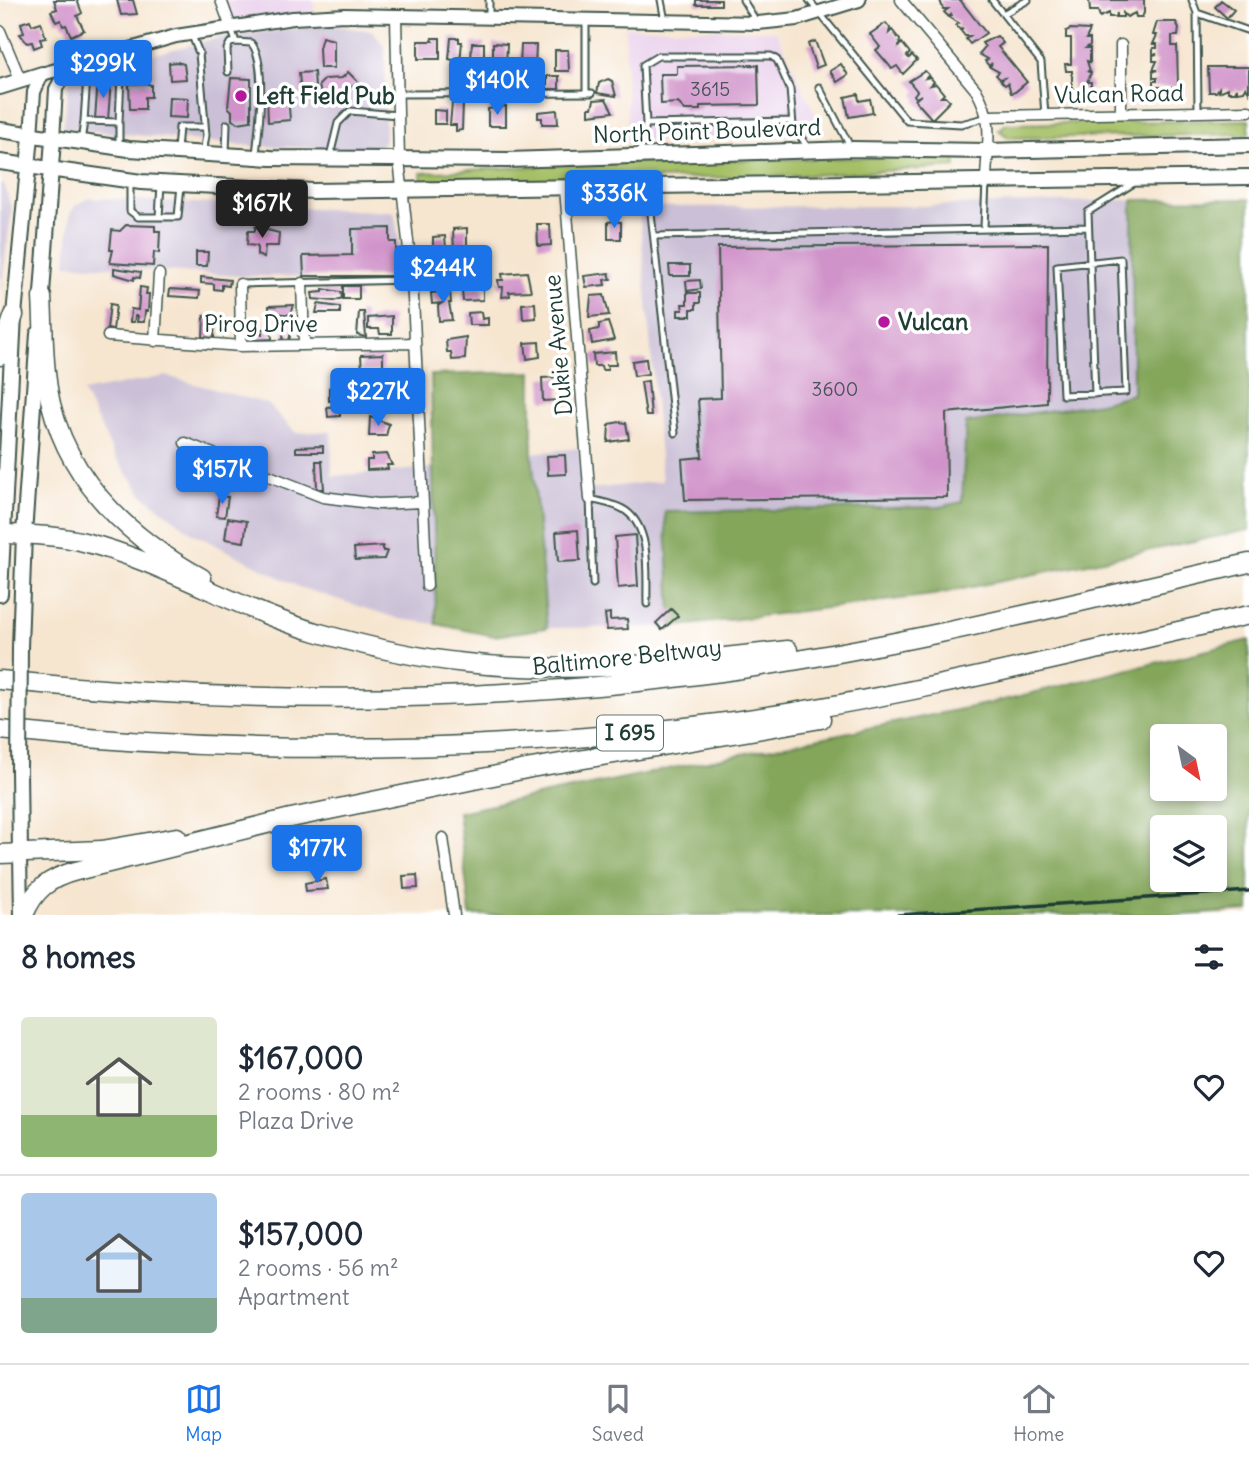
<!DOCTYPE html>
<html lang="en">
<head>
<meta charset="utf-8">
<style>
  :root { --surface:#fff; --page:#f6f6f7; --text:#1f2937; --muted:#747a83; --line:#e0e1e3; --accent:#1a73e8 }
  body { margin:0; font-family:Delius,sans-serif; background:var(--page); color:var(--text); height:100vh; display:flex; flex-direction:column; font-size:26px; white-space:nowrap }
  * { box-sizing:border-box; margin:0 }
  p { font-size:23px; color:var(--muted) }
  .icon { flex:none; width:38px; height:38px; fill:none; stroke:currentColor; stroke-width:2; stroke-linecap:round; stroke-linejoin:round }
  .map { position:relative; height:915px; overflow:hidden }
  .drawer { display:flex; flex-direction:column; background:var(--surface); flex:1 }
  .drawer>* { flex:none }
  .needle { width:46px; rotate:147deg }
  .tools { position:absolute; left:1150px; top:724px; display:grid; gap:14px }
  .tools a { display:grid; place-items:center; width:77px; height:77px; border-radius:7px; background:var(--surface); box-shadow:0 4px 10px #0003; font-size:35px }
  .price { position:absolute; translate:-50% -60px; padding:0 16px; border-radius:7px; background:var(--accent); color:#fff; font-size:23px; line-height:46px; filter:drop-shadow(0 2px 4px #0008) }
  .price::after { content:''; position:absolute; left:50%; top:42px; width:21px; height:16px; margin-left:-10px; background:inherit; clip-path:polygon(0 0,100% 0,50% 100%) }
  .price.active { background:#222; color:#fff }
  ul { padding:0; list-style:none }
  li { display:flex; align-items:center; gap:21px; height:175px; padding:0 21px }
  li+li { border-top:2px solid var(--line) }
  li span { display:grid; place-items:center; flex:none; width:196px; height:140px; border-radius:7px; color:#555 }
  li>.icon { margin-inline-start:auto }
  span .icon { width:84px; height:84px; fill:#fffc; stroke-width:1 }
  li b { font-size:30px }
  h2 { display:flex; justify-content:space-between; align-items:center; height:84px; padding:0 21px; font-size:30px }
  .dock { display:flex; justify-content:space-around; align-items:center; height:98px; border-top:2px solid var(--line); background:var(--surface); font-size:19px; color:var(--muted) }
  .dock a { display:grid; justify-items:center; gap:4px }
  .dock .active { color:var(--accent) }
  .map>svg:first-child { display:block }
  .built { fill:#ead1ec }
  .industrial { fill:#cabfd6 }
  .green { fill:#a4bf65; stroke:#627e4c; stroke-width:2 }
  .forest { fill:#83a65a; stroke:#517247; stroke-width:2; fill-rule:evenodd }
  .building { fill:#d093c9 }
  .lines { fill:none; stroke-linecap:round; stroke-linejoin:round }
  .service-casing { stroke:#3f564b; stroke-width:9 }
  .minor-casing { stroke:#3f564b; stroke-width:13 }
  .tertiary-casing { stroke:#3f564b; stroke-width:16 }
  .secondary-casing { stroke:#3f564b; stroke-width:18 }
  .motorway-casing { stroke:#3f564b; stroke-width:21 }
  .service { stroke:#fff; stroke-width:5 }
  .minor { stroke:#fff; stroke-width:10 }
  .tertiary { stroke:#fff; stroke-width:12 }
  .secondary { stroke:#fff; stroke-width:14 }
  .motorway { stroke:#fff; stroke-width:18 }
  .rail { stroke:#1f3d34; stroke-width:3.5 }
  .secondary-bridge-casing { stroke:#3f564b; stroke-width:18; stroke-linecap:butt }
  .secondary-bridge { stroke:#fff; stroke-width:14 }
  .poi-dot { fill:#b5179e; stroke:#fff; stroke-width:2.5 }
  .labels { text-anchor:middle; stroke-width:7; stroke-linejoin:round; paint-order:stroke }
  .number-label { font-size:19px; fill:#4b5259 }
  .shield { fill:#fff; stroke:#627771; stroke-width:2 }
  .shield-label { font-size:21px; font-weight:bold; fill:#1f3d34 }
  .street-label { font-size:23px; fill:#1f3d34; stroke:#fff }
  .poi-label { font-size:23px; font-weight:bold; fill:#1f3d34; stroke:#fff; text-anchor:start }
</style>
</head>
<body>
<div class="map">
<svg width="1249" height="915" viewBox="0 0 1249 915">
  <rect width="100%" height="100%" fill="#fff"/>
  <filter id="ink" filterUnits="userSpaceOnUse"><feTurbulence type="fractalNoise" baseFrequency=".0143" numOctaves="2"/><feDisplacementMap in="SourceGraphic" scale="14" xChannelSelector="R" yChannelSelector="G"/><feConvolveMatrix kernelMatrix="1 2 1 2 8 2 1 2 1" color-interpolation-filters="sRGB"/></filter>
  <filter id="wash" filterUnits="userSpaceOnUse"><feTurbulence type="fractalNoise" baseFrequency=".00686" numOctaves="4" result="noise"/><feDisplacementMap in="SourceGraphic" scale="28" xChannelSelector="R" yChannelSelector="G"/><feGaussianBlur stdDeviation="1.57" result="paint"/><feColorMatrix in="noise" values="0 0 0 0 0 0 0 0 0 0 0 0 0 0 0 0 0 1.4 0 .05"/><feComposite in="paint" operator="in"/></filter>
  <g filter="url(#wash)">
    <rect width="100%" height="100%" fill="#f6e5cf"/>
    <path class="built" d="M226 0H314V12L230 22Z
      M625 27 776 31 824 133 628 142Z"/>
    <path class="industrial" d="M327 25 373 31 385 48V138L381 149 253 146 63 128 69 81 79 73 222 37Z
      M0 183 4 184 12 210 0 294Z
      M89 198 394 212 405 277 239 276 66 264 70 213 76 205Z
      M1132 200 1133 394 1097 403 967 423 962 502 940 507 665 512 672 627 547 628 532 453 579 448 583 490 662 481 639 207 915 206Z
      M166 376 268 404 296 433 331 431 332 476 433 468 436 624 399 619 299 587 192 533 144 496 116 458 83 392Z"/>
    <path class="green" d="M1249 120V134L1009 138 999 130 1006 124Z
      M955 156 956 167 792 176 422 184 421 173 585 163Z"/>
    <path class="forest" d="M1249 199V530L933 595 672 627 665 512 940 507 962 502 966 423 1100 403 1133 394 1132 200Z
      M532 372V453L547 628 494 636 436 624 431 375Z
      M1249 640V911L1181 915H470L458 812 991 703ZM1162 737H1214V789H1162ZM1162 828H1214V880H1162Z"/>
    <g id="blocks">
      <path class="building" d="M54 0H77L82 13 77 16 84 30 71 36 66 25 63 26 61 20 56 22 51 11 57 9Z
        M117 0H133L137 14 121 15Z
        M696 0H721V5H696Z
        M940 0H960L986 33 970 44 966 39 970 36H965L961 31 963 28 960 30 956 25 959 23 950 18 952 14 949 17 944 12 948 9H943Z
        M1089 0H1144V13L1142 17H1136L1135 13 1127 17 1123 13V17H1117V13L1116 17H1109V13L1100 17 1098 11H1090Z
        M1221 0 1234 10 1227 18 1215 7Z
        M30 20 32 25 41 22 46 38 40 39 42 45 34 48 32 42 27 43 20 34 24 33 21 23Z
        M1157 22H1176L1179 28 1178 36H1172V46H1177L1178 87H1153V81H1157V78H1153V72L1157 70H1153L1157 61H1153V55L1157 54H1153V48H1157V44H1153L1157 35H1153Z
        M886 23 890 28 889 33 892 30 900 40 899 46 902 43 910 53 907 56 909 58 912 55 917 60 903 74 897 66 892 69 888 64 876 50 880 47 870 34Z
        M1070 29 1090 30 1086 39H1090V45L1086 48H1090V62L1087 61 1090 71H1087L1091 73 1087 82H1091V88L1087 90H1072V71H1066L1065 64H1071V38H1066V31Z
        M997 36 1003 43 998 47 1027 82 1015 92 1011 93 1008 83 1005 85 1001 81 1004 78 1000 79 996 75 999 72 990 67 992 63 989 66 985 61 988 59 979 54 985 47 982 43Z
        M322 37 334 40V68H320L319 48Z
        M432 38H440V59H418V41H433Z
        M451 38H459V42H462L460 62 449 59Z
        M815 41 824 65 816 68 808 44Z
        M472 43H484V60H471Z
        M493 43 507 44 506 67H493Z
        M521 45H536L535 67 520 66Z
        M555 50H568L569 71H555Z
        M177 62 184 64 186 79 170 80 169 63Z
        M841 64 848 75 837 82 830 71Z
        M758 65 759 105 700 106V110H685L678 103 661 104 660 74H677V66Z
        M1208 67H1249V92L1246 87 1244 91 1237 92V88L1235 92H1228V88L1219 92V88L1216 92H1209Z
        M925 71 929 75 926 78 930 77 934 82 931 85 936 84 944 94 941 97H946L950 101 932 119 915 100 921 95 916 98 914 95 917 91 909 81Z
        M314 72 315 87 307 88 308 94 301 95 299 73Z
        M348 72 359 83 345 89 330 104 323 106 319 85 325 79 342 78Z
        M547 76H559V89H547Z
        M231 78 251 79V121L238 123 232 120V111L228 107Z
        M98 79 111 80 108 120 95 119Z
        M608 79 612 81 616 96 597 93 599 83Z
        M145 83 151 85V97H145V109H130L129 84Z
        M858 94 859 101 870 99 873 113 849 117 845 97Z
        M288 95 290 120 268 122 267 96Z
        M169 97 188 98 187 118 168 117Z
        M606 99 613 112 589 115V108H592L594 100Z
        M452 103H463L462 130 456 131V125H450Z
        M506 106V126H488V109Z
        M434 110 446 111V124H434Z
        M557 110 558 124H542V118H538V112Z
        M613 221 621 222V239H608V222Z
        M537 224H550L551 245 538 246Z
        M126 225 155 226V231H160L159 253 154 252 153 266 110 263 113 250H110L112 230 120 231Z
        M255 227 279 233 278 246H265L264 258 257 255V246L247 245 248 231H255Z
        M390 228V242H396V276H304L303 256 352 255V229Z
        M467 228V252L458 256 454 252 453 229Z
        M445 236 446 248 433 249V237Z
        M1048 244 1047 403 946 413 947 497 685 500 682 459 702 457 698 399 721 398 718 247Z
        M196 252H208L207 266H196Z
        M669 265H690V276H670Z
        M114 268 141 272 140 278 134 277V280L114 274Z
        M527 272 531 291 509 292 510 296 502 297 503 287H499L498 280H503L502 274Z
        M609 273 611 279 604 280 605 285 586 287 584 276Z
        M201 277 230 280 229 286 222 285V290L214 289V284L201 283Z
        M700 280 701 289 687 291 686 281Z
        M343 286H359V299H343Z
        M140 287 147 288 146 294H149L148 311H145L144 322H137L138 316H135L134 322H130L131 309 138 310Z
        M476 288 483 289V300L463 301 462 291Z
        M170 289 200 291 199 298 169 296Z
        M323 289 341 292 342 298 334 301 313 299 312 293 323 292Z
        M450 291 451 303H449L452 320 439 321 438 306 442 303 432 304 431 293Z
        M687 293H700V303H696V309H691V316H678V310H683L682 304H687Z
        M604 295 609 315 589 317 591 296Z
        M535 303 536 318 523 319 522 304Z
        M110 304 116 305 113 330 107 329Z
        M318 304 340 307V313H316Z
        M294 305 291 315 269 312V306Z
        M359 312H364L366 337 357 335Z
        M481 312 482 319 488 318V325H469L468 313Z
        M211 315 215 316 214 338 203 337 204 316Z
        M392 316V334H380L379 329H368V318Z
        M284 317H290V321H293L289 341H283Z
        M608 322 614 340 592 344 590 331 599 329V324Z
        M262 329H271L272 339 254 340V334H262Z
        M466 337 465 359 452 360 451 352H447L446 340Z
        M539 342 540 357 527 359 525 343Z
        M615 352 616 365H607L608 370H602L601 366H594L593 354Z
        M383 354V370L362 371 361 355Z
        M646 359 648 374 634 376 632 361Z
        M560 377 559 400 543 401 542 378Z
        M388 379 389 395 385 397 329 401V388L357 386 356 381Z
        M648 381 651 416H646L641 382Z
        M340 406V416L328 417 327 407Z
        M370 417 389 424 386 436H369Z
        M620 422 626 423 629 439 608 442 609 424Z
        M323 446V452H296V447Z
        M387 454 392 465H387L388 469 367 470V460H372V455Z
        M565 455 566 474 548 475 547 456Z
        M316 461H322L324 489H317Z
        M219 496 228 497 225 517 216 516Z
        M228 518 247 521 244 542 225 539Z
        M578 530 580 561 558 562 556 532Z
        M635 535 638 586 618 588 615 537Z
        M383 546V551H387L384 559 355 560 354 548Z
        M671 609 678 616 662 630 656 623Z
        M610 613V620L627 619 628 629 607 630 605 614Z
        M417 875 418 888 404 889 403 876Z
        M326 879 328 889 306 891 305 883Z"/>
    </g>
  </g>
  <g filter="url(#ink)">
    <use href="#blocks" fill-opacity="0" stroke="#3f564b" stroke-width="2"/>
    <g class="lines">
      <defs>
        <path id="service" d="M489 0V19
          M661 0 665 21
          M743 0 756 21
          M809 0 907 121 961 124 988 117
          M992 0 1041 62 1045 115
          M1192 0 1197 13 1249 31
          M1197 13 1198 112
          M1003 14 1028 0
          M586 20V93
          M231 28 236 42 251 43C267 60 259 130 256 154
          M191 33 199 53 206 135 203 154
          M87 72 123 65
          M228 72 227 49 230 43 236 42
          M819 87 850 146
          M397 94 592 93
          M84 121 88 62
          M119 122 122 52
          M646 124 791 121
          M81 142 84 121 119 122V145
          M177 150 179 127H205
          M226 153 227 124
          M640 153 646 124 643 65 658 56H771L777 60 790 89 793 125 808 148
          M330 156 338 123 350 111 398 115
          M130 181V211L138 217H178L181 185
          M648 186 675 433
          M159 217 161 184
          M984 227 986 182
          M654 236 1088 227
          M1121 259 1126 392 1063 395 1057 266Z
          M412 277 485 273
          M240 284 412 280
          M1095 394 1088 212 1134 183
          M593 584 590 499C601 502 617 504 626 511 652 530 646 575 647 604"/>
        <path id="minor" d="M221 0 230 25
          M901 0 976 90C995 122 987 144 986 179
          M396 17 399 160 412 277 427 586
          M0 31 21 81
          M1121 45V113
          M989 116 1249 111
          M565 188 590 499
          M302 283 304 343
          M240 284 241 346
          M108 336 241 346 415 343
          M155 341 159 274
          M185 443 323 497 378 504 422 502
          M443 838 454 915"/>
        <path id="tertiary" d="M31 136 34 92 42 74 176 36 293 18 345 15 758 23 797 19 859 0
          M53 139 56 89 69 65
          M20 854 21 915"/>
        <path id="secondary" d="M0 87 42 74
          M0 130 129 149 271 158 508 160 852 149 987 151 1249 145
          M0 162 141 182 313 191 1249 177
          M41 307 53 139
          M0 594 14 315 31 136
          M20 647 24 534 38 334
          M19 770 20 854"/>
        <path id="motorway" d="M42 297C44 332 43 369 51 404 71 485 131 539 202 578
          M0 356 14 315
          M0 534C28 534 57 535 84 542 164 562 236 609 316 632 365 646 415 658 466 663 572 675 682 662 788 650
          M0 680C240 705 481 705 721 672 899 647 1074 603 1249 563
          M0 730C244 756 490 754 734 721 908 697 1078 653 1249 615
          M0 854 102 850 177 837
          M24 915C34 890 49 878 76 871L291 818 531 768 821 719"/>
      </defs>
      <use href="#service" class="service-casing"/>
      <use href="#minor" class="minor-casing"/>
      <use href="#tertiary" class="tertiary-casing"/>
      <use href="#secondary" class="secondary-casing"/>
      <use href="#motorway" class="motorway-casing"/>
      <use href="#service" class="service"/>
      <use href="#minor" class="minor"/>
      <use href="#tertiary" class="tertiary"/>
      <use href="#secondary" class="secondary"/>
      <use href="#motorway" class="motorway"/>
      <path class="rail" d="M898 915 1249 891"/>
      <defs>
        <path id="secondary-bridge" d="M19 770 20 647"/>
      </defs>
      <use href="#secondary-bridge" class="secondary-bridge-casing"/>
      <use href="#secondary-bridge" class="secondary-bridge"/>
    </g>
  </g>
  <g class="poi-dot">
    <circle cx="241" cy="96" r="7"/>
    <circle cx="884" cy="322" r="7"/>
  </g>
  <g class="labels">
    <g class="number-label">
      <text x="710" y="96">3615</text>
      <text x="835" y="396">3600</text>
    </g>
    <rect class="shield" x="597" y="715.5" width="66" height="35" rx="5"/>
    <g class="shield-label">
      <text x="630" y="740">I 695</text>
    </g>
    <g class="street-label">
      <text transform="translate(1119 94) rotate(-1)" y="8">Vulcan Road</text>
      <text transform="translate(707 131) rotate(-2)" y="8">North Point Boulevard</text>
      <text x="261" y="332">Pirog Drive</text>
      <text transform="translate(558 345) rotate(-95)" y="8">Dukie Avenue</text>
      <text transform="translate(627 657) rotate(-6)" y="8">Baltimore Beltway</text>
    </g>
    <g class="poi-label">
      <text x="255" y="104">Left Field Pub</text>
      <text x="898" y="330">Vulcan</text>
    </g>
  </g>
</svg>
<div class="tools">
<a><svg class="needle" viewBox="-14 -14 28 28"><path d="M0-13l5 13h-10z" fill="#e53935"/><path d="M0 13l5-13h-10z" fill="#747a83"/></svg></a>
<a><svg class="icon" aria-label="layers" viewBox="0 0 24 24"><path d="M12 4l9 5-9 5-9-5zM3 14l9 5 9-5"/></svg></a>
</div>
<b class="price" style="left:103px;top:100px">$299K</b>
<b class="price" style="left:497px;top:117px">$140K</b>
<b class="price" style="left:614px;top:230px">$336K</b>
<b class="price active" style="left:262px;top:240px">$167K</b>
<b class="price" style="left:443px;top:305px">$244K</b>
<b class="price" style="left:378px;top:428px">$227K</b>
<b class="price" style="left:222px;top:506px">$157K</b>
<b class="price" style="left:317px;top:885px">$177K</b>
</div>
<section class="drawer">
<h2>8 homes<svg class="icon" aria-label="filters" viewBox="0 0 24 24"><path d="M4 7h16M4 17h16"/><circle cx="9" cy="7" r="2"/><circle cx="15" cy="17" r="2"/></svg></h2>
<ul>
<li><span style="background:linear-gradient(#dfe7d0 70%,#8fb573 0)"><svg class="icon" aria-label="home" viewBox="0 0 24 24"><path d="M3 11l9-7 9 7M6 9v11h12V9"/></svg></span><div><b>$167,000</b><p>2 rooms · 80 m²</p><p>Plaza Drive</p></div><svg class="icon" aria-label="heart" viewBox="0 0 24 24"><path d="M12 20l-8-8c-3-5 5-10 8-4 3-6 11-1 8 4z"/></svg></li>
<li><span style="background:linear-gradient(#a9c7e8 75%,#7fa58c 0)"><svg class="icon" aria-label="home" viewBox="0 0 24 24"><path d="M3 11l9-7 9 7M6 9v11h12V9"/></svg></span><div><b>$157,000</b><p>2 rooms · 56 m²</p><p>Apartment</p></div><svg class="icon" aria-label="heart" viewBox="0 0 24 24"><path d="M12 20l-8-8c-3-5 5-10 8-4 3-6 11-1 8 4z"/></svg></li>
</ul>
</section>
<nav class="dock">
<a class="active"><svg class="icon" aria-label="map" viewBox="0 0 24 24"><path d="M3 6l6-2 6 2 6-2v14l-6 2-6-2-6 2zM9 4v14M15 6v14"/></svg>Map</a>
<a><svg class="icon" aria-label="saved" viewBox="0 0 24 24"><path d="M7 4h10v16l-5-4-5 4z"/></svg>Saved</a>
<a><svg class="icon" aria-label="home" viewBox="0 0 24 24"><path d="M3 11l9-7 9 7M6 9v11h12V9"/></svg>Home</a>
</nav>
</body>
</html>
